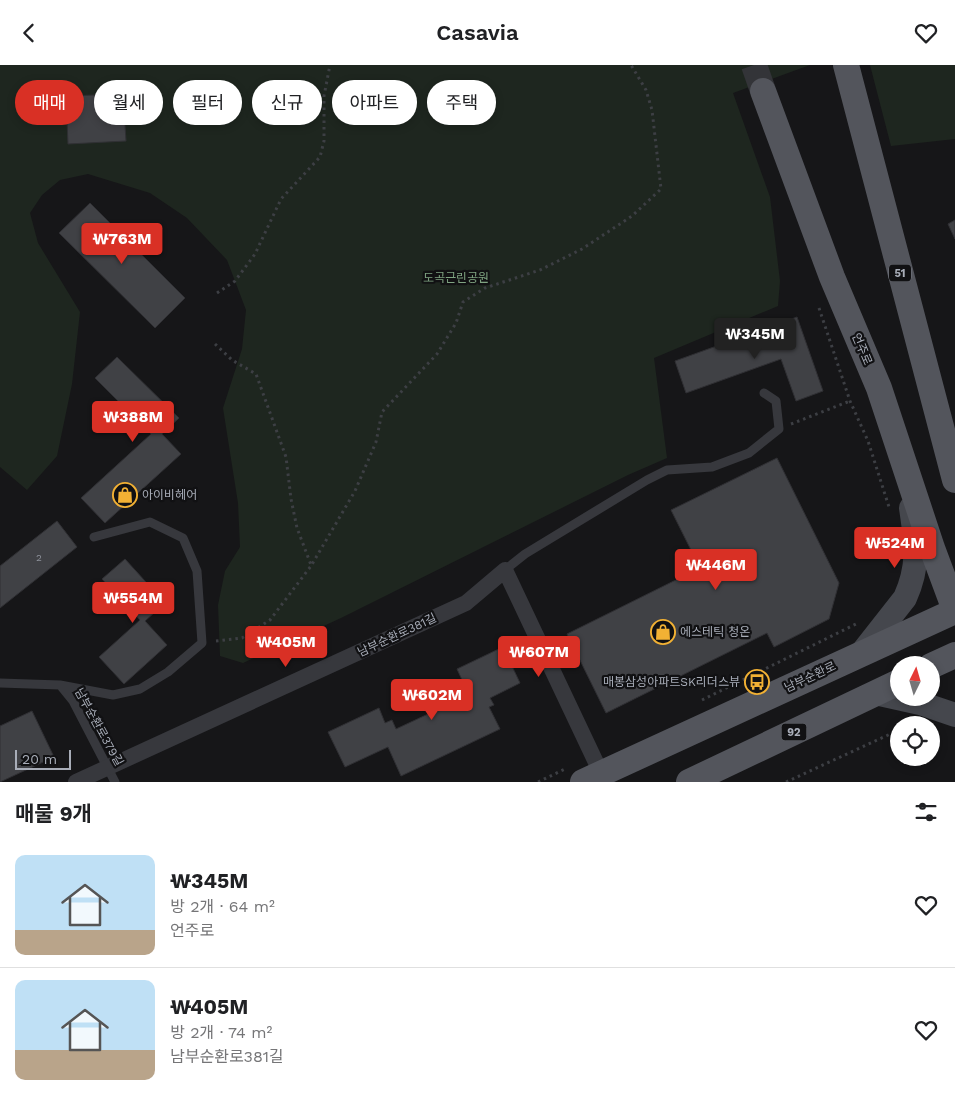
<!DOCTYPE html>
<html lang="ko">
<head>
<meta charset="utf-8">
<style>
  :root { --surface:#fff; --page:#f6f6f6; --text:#202124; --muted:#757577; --line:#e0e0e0; --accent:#d93025 }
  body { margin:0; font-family:"Work Sans","Noto Sans KR",sans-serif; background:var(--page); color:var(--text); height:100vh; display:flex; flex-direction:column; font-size:19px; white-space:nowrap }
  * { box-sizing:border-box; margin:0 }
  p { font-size:16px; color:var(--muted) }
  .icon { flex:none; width:28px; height:28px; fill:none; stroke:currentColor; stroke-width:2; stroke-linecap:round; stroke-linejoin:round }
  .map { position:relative; height:717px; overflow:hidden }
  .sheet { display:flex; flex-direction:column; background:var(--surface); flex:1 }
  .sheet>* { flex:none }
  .banner { position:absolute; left:15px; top:15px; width:500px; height:45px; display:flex; gap:10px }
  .needle { width:32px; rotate:5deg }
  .controls { position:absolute; left:890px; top:591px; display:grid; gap:10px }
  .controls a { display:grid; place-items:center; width:50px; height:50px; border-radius:50%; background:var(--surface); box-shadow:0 2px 8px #0003; font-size:25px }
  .scale { position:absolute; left:15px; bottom:12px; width:56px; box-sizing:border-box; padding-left:5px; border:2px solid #a8adb8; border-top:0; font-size:14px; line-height:18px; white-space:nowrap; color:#a8adb8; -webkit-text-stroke:4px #111113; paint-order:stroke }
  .price { position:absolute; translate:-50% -42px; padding:0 11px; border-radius:5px; background:var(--accent); color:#fff; font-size:16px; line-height:32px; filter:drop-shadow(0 1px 2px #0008) }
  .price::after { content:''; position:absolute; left:50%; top:30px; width:15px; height:11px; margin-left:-8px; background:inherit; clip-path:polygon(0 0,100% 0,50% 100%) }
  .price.selected { background:#222; color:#fff }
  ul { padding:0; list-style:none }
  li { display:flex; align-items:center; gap:15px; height:125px; padding:0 15px }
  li+li { border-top:1px solid var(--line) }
  li span { display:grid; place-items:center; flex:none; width:140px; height:100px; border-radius:10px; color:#555 }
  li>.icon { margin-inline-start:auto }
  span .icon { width:60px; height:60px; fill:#fffc; stroke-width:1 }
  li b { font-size:21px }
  h2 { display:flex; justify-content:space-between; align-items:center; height:60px; padding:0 15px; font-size:21px }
  .pill { padding:0 18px; border-radius:22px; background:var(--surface); box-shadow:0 2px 8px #0003; font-size:18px; line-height:45px }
  .pill.selected { background:var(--accent); color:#fff }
  header { display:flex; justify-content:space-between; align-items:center; height:65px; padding:0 15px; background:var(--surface); font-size:22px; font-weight:600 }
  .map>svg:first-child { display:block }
  .green { fill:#1e261f }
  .building { fill:#404145; stroke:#303034 }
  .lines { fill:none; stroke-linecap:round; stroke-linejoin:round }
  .primary-tunnel { stroke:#333438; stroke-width:26; stroke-dasharray:26 13; stroke-linecap:butt }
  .path { stroke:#3d3f44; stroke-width:3; stroke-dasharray:2.5 4; stroke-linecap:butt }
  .lane { stroke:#37383d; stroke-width:9 }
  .street { stroke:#37383d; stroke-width:16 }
  .secondary { stroke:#45474d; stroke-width:24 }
  .primary { stroke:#53555c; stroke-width:26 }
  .labels { text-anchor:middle; stroke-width:4.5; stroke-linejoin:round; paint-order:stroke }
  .number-label { font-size:10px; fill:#8e929b }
  .shield { fill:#111113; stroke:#7b7e86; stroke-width:1 }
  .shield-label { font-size:11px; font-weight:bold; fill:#a8adb8 }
  .park-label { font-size:12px; fill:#7fa381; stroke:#111113 }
  .street-label { font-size:12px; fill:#a8adb8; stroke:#111113 }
  .poi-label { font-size:12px; fill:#a8adb8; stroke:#111113; text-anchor:start }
</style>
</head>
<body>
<header><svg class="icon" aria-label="back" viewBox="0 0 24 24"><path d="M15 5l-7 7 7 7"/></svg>Casavia<svg class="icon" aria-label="heart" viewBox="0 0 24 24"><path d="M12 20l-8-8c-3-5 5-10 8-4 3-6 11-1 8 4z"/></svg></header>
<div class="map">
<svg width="955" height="717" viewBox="0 0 955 717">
  <rect width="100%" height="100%" fill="#161618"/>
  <path class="green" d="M0 0H810L733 28 770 132 780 216 778 241 654 293 667 393 628 410 341 553 243 598 220 591 218 540 225 506 240 482 238 438 223 343 242 284 246 245 227 195 187 153 150 128 88 109 60 115 42 130 30 148 38 178 80 247 72 319 57 391 27 425 0 402Z
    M870 0H955V74L891 81Z"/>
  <path class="building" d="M123 29 126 76 68 79 66 31Z
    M90 138 185 233 155 263 59 168Z
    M955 155V174L948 159Z
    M797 252 823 326 796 336 781 294 686 328 675 296Z
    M117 292 179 353 162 369 181 389 105 458 81 433 151 369 95 313Z
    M777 393 839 518 829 554 774 582 767 568 606 648 567 569 700 503 671 445Z
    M57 456 77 482 0 543V501Z
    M125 494 165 538 145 556 167 580 124 619 99 592 140 555 102 514Z
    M503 582 520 618 490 633 494 640 489 642 500 664 401 711 388 682 345 702 328 667 379 643 385 658 392 655 396 664 469 630 457 604Z
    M32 646 54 692 0 717V661Z"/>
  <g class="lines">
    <path class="primary-tunnel" d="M754 0 763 26"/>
    <path class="path" d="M217 228 235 216 255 189 281 134 320 92 324 76V31L330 0
      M819 243 850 336 868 376 889 442
      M215 279 232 295 256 309 286 392 291 434 297 463 311 500
      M791 359 850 336
      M216 576 242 573 270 555 311 501 355 426 376 377 382 347 437 289 456 258 463 237 485 223 540 205 582 184 632 151 661 124 652 45 646 25 631 0
      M702 635 858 558
      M538 717 565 704
      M786 717 899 665"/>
    <path class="lane" d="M505 505 525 489 647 415 667 405 712 402 749 388 779 364 776 336 764 328
      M0 618 60 620 113 630 140 624 168 607 202 578 197 506 183 473 150 457 94 472
      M60 620 73 636 115 717"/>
    <path class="street" d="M76 717 466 538 505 505 601 708"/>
    <path class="secondary" d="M861 589 905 533C920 500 916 477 911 443
      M875 628 920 638 955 650"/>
    <path class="primary" d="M846 0 955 415
      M763 26 832 212 879 323 932 483 955 545
      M931 601 955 590
      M583 717 955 546
      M689 717 899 617"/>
  </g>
  <defs>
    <symbol id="shop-ring" viewBox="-11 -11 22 22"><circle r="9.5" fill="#111113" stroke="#f2b134" stroke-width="1.5"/><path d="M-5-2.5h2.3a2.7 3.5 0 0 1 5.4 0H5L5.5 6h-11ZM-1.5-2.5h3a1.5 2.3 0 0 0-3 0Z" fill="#f2b134"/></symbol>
    <symbol id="bus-ring" viewBox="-11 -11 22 22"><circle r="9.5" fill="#111113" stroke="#f2b134" stroke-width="1.5"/><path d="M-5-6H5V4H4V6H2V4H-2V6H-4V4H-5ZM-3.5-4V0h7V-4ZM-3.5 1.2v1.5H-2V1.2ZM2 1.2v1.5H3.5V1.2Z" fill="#f2b134"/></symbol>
  </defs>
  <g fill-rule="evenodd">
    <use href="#shop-ring" x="111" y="416" width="28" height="28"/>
    <use href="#shop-ring" x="649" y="553" width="28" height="28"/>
    <use href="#bus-ring" x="743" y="603" width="28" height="28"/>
  </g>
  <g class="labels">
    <g class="number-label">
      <text x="39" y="496">2</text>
    </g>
    <g class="shield">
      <rect x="889" y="199.5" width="22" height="17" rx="4"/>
      <rect x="781.5" y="658.5" width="25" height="17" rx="4"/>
    </g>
    <g class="shield-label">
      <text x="900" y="212">51</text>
      <text x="794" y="671">92</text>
    </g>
    <g class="park-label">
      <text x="456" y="217">도곡근린공원</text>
    </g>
    <g class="street-label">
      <text transform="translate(862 284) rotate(67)" y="4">언주로</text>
      <text transform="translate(397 570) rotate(-25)" y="4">남부순환로381길</text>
      <text transform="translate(810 612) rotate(-25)" y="4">남부순환로</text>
      <text transform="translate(99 662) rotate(61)" y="4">남부순환로379길</text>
    </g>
    <g class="poi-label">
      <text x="142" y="434">아이비헤어</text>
      <text x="680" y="571">에스테틱 청온</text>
      <text x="740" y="621" text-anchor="end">매봉삼성아파트SK리더스뷰</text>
    </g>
  </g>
</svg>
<div class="controls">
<a><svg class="needle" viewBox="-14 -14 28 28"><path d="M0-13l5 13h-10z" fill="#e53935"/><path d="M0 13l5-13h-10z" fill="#757577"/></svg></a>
<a><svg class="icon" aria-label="locate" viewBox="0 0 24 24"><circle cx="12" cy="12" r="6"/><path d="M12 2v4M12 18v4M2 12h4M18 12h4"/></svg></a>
</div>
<div class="scale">20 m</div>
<b class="price" style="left:122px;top:200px">₩763M</b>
<b class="price selected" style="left:755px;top:295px">₩345M</b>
<b class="price" style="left:133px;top:378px">₩388M</b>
<b class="price" style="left:895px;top:504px">₩524M</b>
<b class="price" style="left:716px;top:526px">₩446M</b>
<b class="price" style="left:133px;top:559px">₩554M</b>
<b class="price" style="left:286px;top:603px">₩405M</b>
<b class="price" style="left:539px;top:613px">₩607M</b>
<b class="price" style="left:432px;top:656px">₩602M</b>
<div class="banner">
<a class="pill selected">매매</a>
<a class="pill">월세</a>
<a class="pill">필터</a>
<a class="pill">신규</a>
<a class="pill">아파트</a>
<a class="pill">주택</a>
</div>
</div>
<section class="sheet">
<h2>매물 9개<svg class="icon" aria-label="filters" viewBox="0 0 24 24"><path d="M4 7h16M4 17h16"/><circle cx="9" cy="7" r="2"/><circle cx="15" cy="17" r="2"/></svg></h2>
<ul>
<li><span style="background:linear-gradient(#bfe0f5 75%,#b9a48a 0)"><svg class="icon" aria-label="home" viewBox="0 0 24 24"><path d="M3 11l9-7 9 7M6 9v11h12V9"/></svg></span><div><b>₩345M</b><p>방 2개 · 64 m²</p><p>언주로</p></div><svg class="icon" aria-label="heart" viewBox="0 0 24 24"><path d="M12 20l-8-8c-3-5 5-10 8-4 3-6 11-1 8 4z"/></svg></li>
<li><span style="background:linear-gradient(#bfe0f5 70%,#b9a48a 0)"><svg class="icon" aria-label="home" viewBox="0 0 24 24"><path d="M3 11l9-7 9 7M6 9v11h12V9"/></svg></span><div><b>₩405M</b><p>방 2개 · 74 m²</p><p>남부순환로381길</p></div><svg class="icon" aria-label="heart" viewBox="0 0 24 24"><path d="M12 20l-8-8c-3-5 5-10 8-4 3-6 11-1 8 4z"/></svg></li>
</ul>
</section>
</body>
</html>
